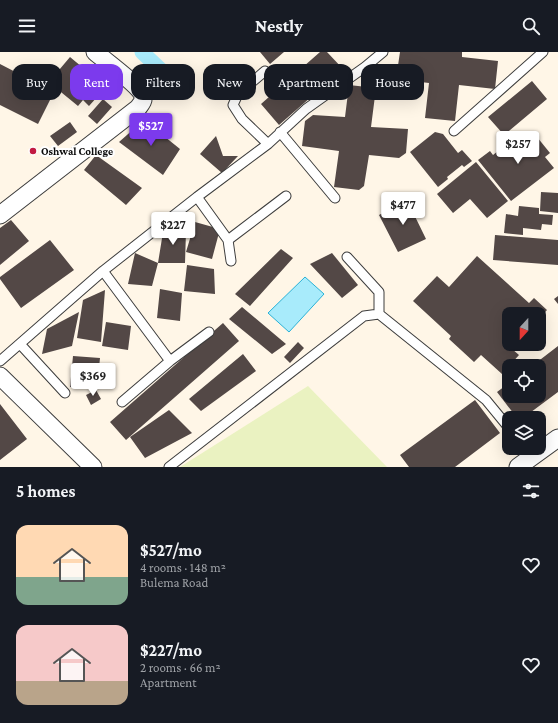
<!DOCTYPE html>
<html lang="en">
<head>
<meta charset="utf-8">
<style>
  :root { --surface:#171b24; --page:#20242c; --text:#f1f3f6; --muted:#9ea1a6; --accent:#7c3aed }
  body { margin:0; font-family:"Crimson Pro",serif; background:var(--page); color:var(--text); height:100vh; display:flex; flex-direction:column; font-size:15px; white-space:nowrap }
  * { box-sizing:border-box; margin:0 }
  p { font-size:13px; color:var(--muted) }
  .icon { flex:none; width:22px; height:22px; fill:none; stroke:currentColor; stroke-width:2; stroke-linecap:round; stroke-linejoin:round }
  .map { position:relative; height:415px; overflow:hidden }
  .sheet { display:flex; flex-direction:column; background:var(--surface); flex:1 }
  .sheet>* { flex:none }
  .hud { position:absolute; left:12px; top:12px; width:534px; height:36px; display:flex; gap:8px }
  .needle { width:26px; rotate:201deg }
  .fabs { position:absolute; left:502px; top:255px; display:grid; gap:8px }
  .fabs a { display:grid; place-items:center; width:44px; height:44px; border-radius:8px; background:var(--surface); box-shadow:0 4px 16px #0002; font-size:20px }
  .price { position:absolute; translate:-50% -34px; padding:0 9px; border-radius:4px; background:#fff; color:#222; font-size:13px; line-height:26px; filter:drop-shadow(0 1px 2px #0008) }
  .price::after { content:''; position:absolute; left:50%; top:24px; width:12px; height:9px; margin-left:-6px; background:inherit; clip-path:polygon(0 0,100% 0,50% 100%) }
  .price.active { background:var(--accent); color:#fff }
  ul { padding:0; list-style:none }
  li { display:flex; align-items:center; gap:12px; height:100px; padding:0 16px }
  li span { display:grid; place-items:center; flex:none; width:112px; height:80px; border-radius:12px; color:#555 }
  li>.icon { margin-inline-start:auto }
  span .icon { width:48px; height:48px; fill:#fffc; stroke-width:1 }
  li b { font-size:17px }
  h2 { display:flex; justify-content:space-between; align-items:center; height:48px; padding:0 16px; font-size:17px }
  .tag { padding:0 14px; border-radius:12px; background:var(--surface); box-shadow:0 4px 16px #0002; font-size:14px; line-height:36px }
  .tag.active { background:var(--accent); color:#fff }
  header { display:flex; justify-content:space-between; align-items:center; height:52px; padding:0 16px; background:var(--surface); font-size:18px; font-weight:700 }
  .map>svg:first-child { display:block }
  .pitch { fill:#eaf2c1 }
  .water { fill:#a8ebfb; stroke:#2ab2d7 }
  .lines { fill:none; stroke-linecap:round; stroke-linejoin:round }
  .canal { stroke:#a8ebfb; stroke-width:15 }
  .building { fill:#534846 }
  .service-casing { stroke:#3d3d3d; stroke-width:11 }
  .minor-casing { stroke:#3d3d3d; stroke-width:19 }
  .service { stroke:#fff; stroke-width:9 }
  .minor { stroke:#fff; stroke-width:17 }
  .poi-dot { fill:#c21a42; stroke:#fff; stroke-width:1.5 }
  .labels { text-anchor:middle; stroke-width:4; stroke-linejoin:round; paint-order:stroke }
  .poi-label { font-size:11px; font-weight:bold; fill:#0a0a0a; stroke:#fff; text-anchor:start }
</style>
</head>
<body>
<header><svg class="icon" aria-label="menu" viewBox="0 0 24 24"><path d="M4 6h16M4 12h16M4 18h16"/></svg>Nestly<svg class="icon" aria-label="search" viewBox="0 0 24 24"><circle cx="10" cy="10" r="6"/><path d="M15 15l6 6"/></svg></header>
<div class="map">
<svg width="558" height="415" viewBox="0 0 558 415">
  <rect width="100%" height="100%" fill="#fff6e7"/>
  <path class="pitch" d="M308 334 387 415H180Z"/>
  <path class="water" d="M305 225 324 242 289 280 268 261Z"/>
  <g class="lines">
    <path class="canal" d="M142 0 163 20"/>
  </g>
  <path class="building" d="M260 0H284L270 12Z
    M320 0H327L343 17 279 73 261 52Z
    M400 0H462V5L498 9 495 37 459 33 455 69 425 66 429 31 396 27Z
    M70 5 106 35 89 54 83 48 78 54 56 36 61 30 54 24Z
    M0 12 54 40 38 72 0 53Z
    M532 29 547 47 504 83 488 65Z
    M349 33 376 36 371 75 408 77 406 101 399 106 369 103 364 134 359 138 334 135 339 99 302 94 305 69 313 63 345 65Z
    M103 47 112 55 97 72 88 64Z
    M144 68 180 97 163 123 119 90Z
    M70 70 77 80 58 94 50 84Z
    M523 79 531 89 537 85 550 101 545 105 554 116 511 149 478 108 490 99 493 103Z
    M435 80 443 82 458 101 462 98 472 109 464 115 462 113 447 125 448 127 438 135 410 100Z
    M216 84 223 104H238L222 121 200 102Z
    M96 103 142 136 126 153 84 118Z
    M476 110 508 149 487 166 470 147 453 161 437 142Z
    M541 140 558 141V161L540 159Z
    M407 148 426 187 398 200 379 163Z
    M519 154 539 156V162L553 163 552 173 542 172 541 178 523 176V183L504 181 506 162 518 164Z
    M11 168 29 189 0 213V176Z
    M195 170 220 177 212 207 186 200Z
    M164 174 186 179 185 211H158Z
    M495 183 558 188V213L493 208Z
    M50 188 74 218 21 256 0 227V225Z
    M281 197 293 206 250 254 235 242Z
    M135 201 158 211 152 234 128 232Z
    M332 201 358 233 342 246 310 212Z
    M477 204 529 251 534 246 547 258 539 267V262H509V292H516L512 297 519 303 502 322 481 303 474 310 449 287 451 284 413 249 437 224 449 235Z
    M187 213 214 217 215 242 184 239Z
    M160 237 182 241 180 269 157 266Z
    M105 238 101 290 77 286 83 248Z
    M558 244V252L554 247Z
    M242 255 286 292 272 302 229 267Z
    M79 260 72 294 42 302 47 277Z
    M106 270 131 274 128 298 102 294Z
    M223 271 239 289 126 388 110 370Z
    M539 272 545 278 539 284Z
    M298 290 304 296 290 311 284 305Z
    M524 292H532L528 296Z
    M558 294V340L523 366H517L497 340 509 331V344H539V314H532Z
    M243 302 256 319 201 359 189 347Z
    M73 304 100 306 97 336 70 335Z
    M96 338 101 347 91 353 86 343Z
    M475 348 500 381 455 415H409L400 403Z
    M0 352 27 387 0 408Z
    M169 358 192 381 145 406 130 385Z"/>
  <g class="lines">
    <defs>
      <path id="service" d="M265 19 238 42 233 53 242 67 268 92
        M454 79 543 0
        M280 80 335 146
        M197 145 228 188 231 209
        M228 188 286 144
        M347 205 379 240V262
        M103 219 170 309
        M20 292 65 341
        M0 309 103 219 197 145 268 92 306 57 365 15 383 0
        M122 350 170 309 209 280
        M169 415 364 264 379 262 486 348 509 376"/>
      <path id="minor" d="M0 163 138 56C141 52 144 49 143 44 140 34 104 8 95 0
        M0 324 93 415
        M518 415 558 386"/>
    </defs>
    <use href="#service" class="service-casing"/>
    <use href="#minor" class="minor-casing"/>
    <use href="#service" class="service"/>
    <use href="#minor" class="minor"/>
  </g>
  <circle class="poi-dot" cx="33" cy="99" r="4"/>
  <g class="labels">
    <g class="poi-label">
      <text x="41" y="103">Oshwal College</text>
    </g>
  </g>
</svg>
<div class="fabs">
<a><svg class="needle" viewBox="-14 -14 28 28"><path d="M0-13l5 13h-10z" fill="#e53935"/><path d="M0 13l5-13h-10z" fill="#9ea1a6"/></svg></a>
<a><svg class="icon" aria-label="locate" viewBox="0 0 24 24"><circle cx="12" cy="12" r="6"/><path d="M12 2v4M12 18v4M2 12h4M18 12h4"/></svg></a>
<a><svg class="icon" aria-label="layers" viewBox="0 0 24 24"><path d="M12 4l9 5-9 5-9-5zM3 14l9 5 9-5"/></svg></a>
</div>
<b class="price active" style="left:151px;top:95px">$527</b>
<b class="price" style="left:518px;top:113px">$257</b>
<b class="price" style="left:403px;top:174px">$477</b>
<b class="price" style="left:173px;top:194px">$227</b>
<b class="price" style="left:93px;top:345px">$369</b>
<div class="hud">
<a class="tag">Buy</a>
<a class="tag active">Rent</a>
<a class="tag">Filters</a>
<a class="tag">New</a>
<a class="tag">Apartment</a>
<a class="tag">House</a>
</div>
</div>
<section class="sheet">
<h2>5 homes<svg class="icon" aria-label="filters" viewBox="0 0 24 24"><path d="M4 7h16M4 17h16"/><circle cx="9" cy="7" r="2"/><circle cx="15" cy="17" r="2"/></svg></h2>
<ul>
<li><span style="background:linear-gradient(#ffd9b3 65%,#7fa58c 0)"><svg class="icon" aria-label="home" viewBox="0 0 24 24"><path d="M3 11l9-7 9 7M6 9v11h12V9"/></svg></span><div><b>$527/mo</b><p>4 rooms · 148 m²</p><p>Bulema Road</p></div><svg class="icon" aria-label="heart" viewBox="0 0 24 24"><path d="M12 20l-8-8c-3-5 5-10 8-4 3-6 11-1 8 4z"/></svg></li>
<li><span style="background:linear-gradient(#f6c9c9 70%,#b9a48a 0)"><svg class="icon" aria-label="home" viewBox="0 0 24 24"><path d="M3 11l9-7 9 7M6 9v11h12V9"/></svg></span><div><b>$227/mo</b><p>2 rooms · 66 m²</p><p>Apartment</p></div><svg class="icon" aria-label="heart" viewBox="0 0 24 24"><path d="M12 20l-8-8c-3-5 5-10 8-4 3-6 11-1 8 4z"/></svg></li>
</ul>
</section>
</body>
</html>
